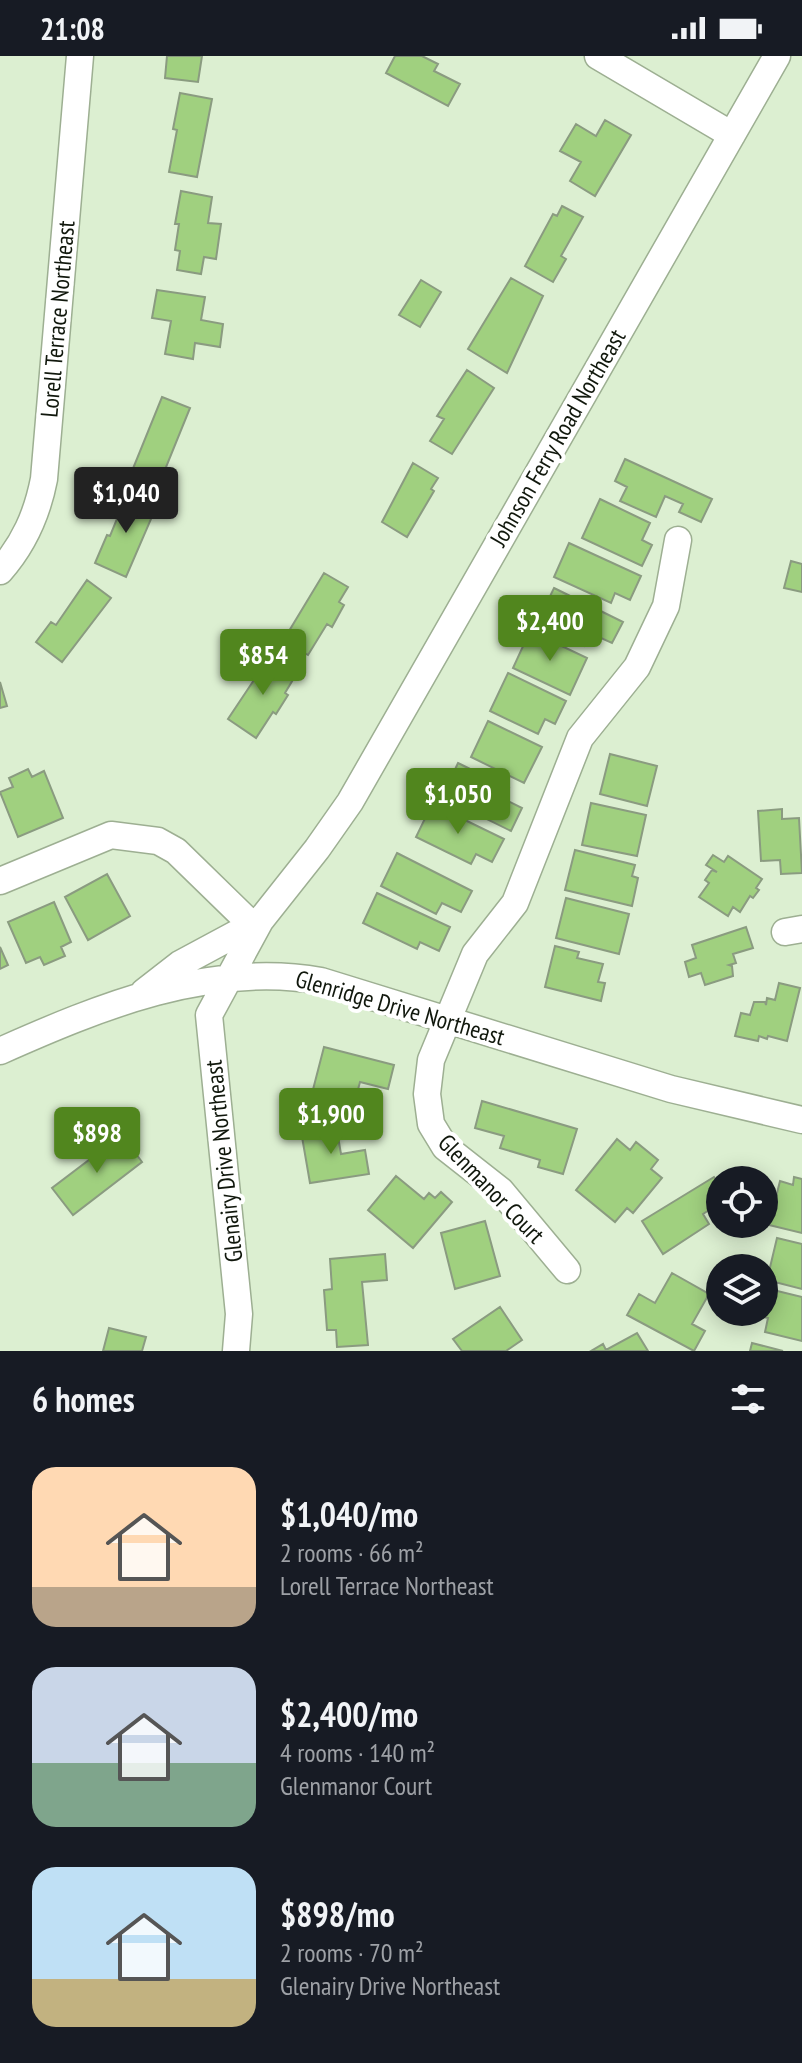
<!DOCTYPE html>
<html lang="en">
<head>
<meta charset="utf-8">
<style>
  :root { --surface:#171b24; --page:#242831; --text:#f1f3f6; --muted:#9ea1a6; --accent:#51861e }
  body { margin:0; font-family:"PT Sans Narrow",sans-serif; background:var(--page); color:var(--text); height:100vh; display:flex; flex-direction:column; font-size:30px; white-space:nowrap }
  * { box-sizing:border-box; margin:0 }
  p { font-size:26px; color:var(--muted) }
  .icon { flex:none; width:44px; height:44px; fill:none; stroke:currentColor; stroke-width:2; stroke-linecap:round; stroke-linejoin:round }
  .map { position:relative; height:1295px; overflow:hidden }
  .sheet { display:flex; flex-direction:column; background:var(--surface); flex:1 }
  .sheet>* { flex:none }
  .buttons { position:absolute; left:706px; top:1110px; display:grid; gap:16px }
  .buttons a { display:grid; place-items:center; width:72px; height:72px; border-radius:50%; background:var(--surface); box-shadow:0 4px 20px #0003; font-size:40px }
  .price { position:absolute; translate:-50% -68px; padding:0 18px; border-radius:8px; background:var(--accent); color:#fff; font-size:26px; line-height:52px; filter:drop-shadow(0 2px 4px #0008) }
  .price::after { content:''; position:absolute; left:50%; top:48px; width:24px; height:18px; margin-left:-12px; background:inherit; clip-path:polygon(0 0,100% 0,50% 100%) }
  .price.active { background:#222; color:#fff }
  ul { padding:0; list-style:none }
  li { display:flex; align-items:center; gap:24px; height:200px; padding:0 32px }
  li span { display:grid; place-items:center; flex:none; width:224px; height:160px; border-radius:24px; color:#555 }
  li>.icon { margin-inline-start:auto }
  span .icon { width:96px; height:96px; fill:#fffc; stroke-width:1 }
  li b { font-size:34px }
  h2 { display:flex; justify-content:space-between; align-items:center; height:96px; padding:0 32px; font-size:34px }
  .status { display:flex; justify-content:space-between; align-items:center; height:56px; padding:0 40px; background:var(--surface); direction:ltr }
  .status svg { height:22px; fill:currentColor }
  .map>svg:first-child { display:block }
  .building { fill:#a0d07f; stroke:#8a9b80; stroke-width:2 }
  .lines { fill:none; stroke-linecap:round; stroke-linejoin:round }
  .minor-casing { stroke:#9daf92; stroke-width:29 }
  .minor { stroke:#fff; stroke-width:26 }
  .labels { text-anchor:middle; stroke-width:8; stroke-linejoin:round; paint-order:stroke }
  .street-label { font-size:24px; fill:#10170c; stroke:#fff }
</style>
</head>
<body>
<div class="status"><b>21:08</b><svg viewBox="0 0 49 12"><path d="M0 12V9h3v3zM5 12V6h3v6zM10 12V3h3v9zM15 12V0h3v12zM26 1h20v11H26zM47 4h2v5h-2z"/></svg></div>
<div class="map">
<svg width="802" height="1295" viewBox="0 0 802 1295">
  <rect width="100%" height="100%" fill="#dcefd1"/>
  <path class="building" d="M167 0H202L198 26 165 22Z
    M395 0H422L438 8 434 15 460 28 448 50 386 17Z
    M180 37 212 43 197 121 169 116 177 74 173 73Z
    M605 64 631 79 595 140 570 125 581 106 560 95 576 68 596 80Z
    M181 135 212 141 208 167 221 168 216 203 204 201 201 218 177 214 180 195 175 194 179 168H175Z
    M562 150 583 161 561 200 566 203 553 226 525 210 553 158 557 160Z
    M511 222 543 240 507 317 468 293Z
    M421 224 441 236 420 271 399 259Z
    M157 234 205 241 201 264 223 268 220 291 195 287 193 303 165 298 171 265 152 262Z
    M467 314 494 332 452 398 430 385 444 363 437 360Z
    M162 341 190 352 160 426 132 415Z
    M625 403 712 443 701 466 679 456 683 448 665 440 656 461 620 445 627 431 615 425Z
    M413 407 438 422 431 433 434 435 407 481 382 466Z
    M128 436 157 449 126 521 95 507 107 479 110 480Z
    M600 443 650 467 642 484 652 489 642 510 582 482Z
    M569 487 641 520 630 544 615 537 611 547 554 521Z
    M791 505 802 508V536L784 532Z
    M324 517 348 531 339 546 344 549 332 571 327 568 308 599 283 585Z
    M87 524 111 542 62 606 36 586 51 566 56 569Z
    M554 532 623 566 612 587 590 577 584 590 537 567Z
    M530 575 587 602 570 639 513 612Z
    M270 600 297 617 285 637 288 639 276 658 273 656 256 682 228 663Z
    M508 617 566 645 555 668 545 663 538 678 490 655Z
    M0 626 7 650 0 652Z
    M488 665 542 691 524 727 471 701Z
    M610 698 657 710 647 750 600 738Z
    M458 707 509 732 504 743 522 752 511 775 442 741Z
    M28 713 32 721 44 715 63 762 18 781 0 736 13 731 9 722Z
    M591 747 646 759 637 800 582 789Z
    M432 748 504 783 492 806 476 798 471 808 416 781Z
    M782 753V763L799 762 802 817 781 818 780 804 761 805 758 755Z
    M575 794 635 809 632 820 638 822 632 850 565 834Z
    M397 797 472 835 461 856 442 847 436 858 381 830Z
    M713 799 724 806 728 800 762 823 756 832 759 834 753 842 750 840 740 856 733 851 728 860 699 841 709 827 705 824 712 814 717 816 706 809Z
    M107 818 130 860 88 884 65 841Z
    M377 837 450 871 439 895 420 886 417 893 363 867Z
    M566 842 629 858 619 898 556 882Z
    M54 846 71 886 61 891 65 900 44 909 40 901 26 907 8 866Z
    M746 871 753 892 733 898 736 907 729 909 732 910 733 920 705 929 701 917 689 921 685 906 696 902 692 889Z
    M555 890 579 896 577 902 603 908 598 926 605 927 601 945 545 931Z
    M0 891 8 909 0 913Z
    M779 927 800 932 787 985 768 980 767 983 759 980 758 985 735 980 741 957 750 959 754 946H765L766 949 767 942 775 944Z
    M324 991 394 1009 388 1033 360 1026 351 1060 309 1049Z
    M482 1045 577 1073 563 1118 538 1111 540 1104 500 1092 504 1080 475 1072Z
    M336 1069 341 1098 365 1094 369 1118 310 1127 301 1075Z
    M122 1079 142 1106 73 1159 52 1132Z
    M617 1083 630 1094 636 1086 658 1104 651 1113 662 1122 633 1157 627 1152 615 1166 576 1134Z
    M396 1120 424 1143 429 1137 435 1142 441 1136 452 1146 413 1192 368 1154Z
    M714 1121 720 1129V1147L703 1158 709 1168 663 1198 642 1165Z
    M794 1121 802 1123V1177L769 1169 780 1125 793 1129Z
    M485 1165 500 1220 455 1233 441 1177Z
    M777 1182 802 1188V1233L767 1224Z
    M385 1198 387 1224 362 1226 368 1289 337 1291 336 1274H327L324 1234 332 1233 330 1203Z
    M672 1217 709 1238 692 1268 705 1275 694 1295 627 1259 639 1238 655 1247Z
    M765 1232 802 1241V1285L765 1276 768 1262 758 1260 759 1256H764Z
    M500 1251 522 1284 506 1295H462L453 1283Z
    M109 1272 146 1281 142 1295H103Z
    M637 1277 648 1295H591L603 1288 606 1294Z
    M752 1287 783 1295H750Z"/>
  <g class="lines">
    <defs>
      <path id="minor" d="M598 0 732 79
        M0 515C24 488 37 459 44 423L80 0
        M0 825 111 779 158 785 176 795 252 869
        M785 876 802 873
        M144 936 180 908 260 865
        M0 995C99 951 210 905 321 925L671 1033 802 1064
        M567 1214 501 1135 445 1091 431 1068 427 1038 431 1004 475 898 515 847 580 682 637 611 666 550 678 484
        M236 1295 239 1258 209 959 260 865 317 793 350 746 777 0"/>
    </defs>
    <use href="#minor" class="minor-casing"/>
    <use href="#minor" class="minor"/>
  </g>
  <g class="labels">
    <g class="street-label">
      <text transform="translate(58 263) rotate(-85)" y="8">Lorell Terrace Northeast</text>
      <text transform="translate(558 382) rotate(-60)" y="8">Johnson Ferry Road Northeast</text>
      <text transform="translate(400 952) rotate(16)" y="8">Glenridge Drive Northeast</text>
      <text transform="translate(224 1105) rotate(-96)" y="8">Glenairy Drive Northeast</text>
      <text transform="translate(491 1133) rotate(46)" y="8">Glenmanor Court</text>
    </g>
  </g>
</svg>
<div class="buttons">
<a><svg class="icon" aria-label="locate" viewBox="0 0 24 24"><circle cx="12" cy="12" r="6"/><path d="M12 2v4M12 18v4M2 12h4M18 12h4"/></svg></a>
<a><svg class="icon" aria-label="layers" viewBox="0 0 24 24"><path d="M12 4l9 5-9 5-9-5zM3 14l9 5 9-5"/></svg></a>
</div>
<b class="price active" style="left:126px;top:479px">$1,040</b>
<b class="price" style="left:550px;top:607px">$2,400</b>
<b class="price" style="left:263px;top:641px">$854</b>
<b class="price" style="left:458px;top:780px">$1,050</b>
<b class="price" style="left:331px;top:1100px">$1,900</b>
<b class="price" style="left:97px;top:1119px">$898</b>
</div>
<section class="sheet">
<h2>6 homes<svg class="icon" aria-label="filters" viewBox="0 0 24 24"><path d="M4 7h16M4 17h16"/><circle cx="9" cy="7" r="2"/><circle cx="15" cy="17" r="2"/></svg></h2>
<ul>
<li><span style="background:linear-gradient(#ffd9b3 75%,#b9a48a 0)"><svg class="icon" aria-label="home" viewBox="0 0 24 24"><path d="M3 11l9-7 9 7M6 9v11h12V9"/></svg></span><div><b>$1,040/mo</b><p>2 rooms · 66 m²</p><p>Lorell Terrace Northeast</p></div></li>
<li><span style="background:linear-gradient(#c9d6e8 60%,#7fa58c 0)"><svg class="icon" aria-label="home" viewBox="0 0 24 24"><path d="M3 11l9-7 9 7M6 9v11h12V9"/></svg></span><div><b>$2,400/mo</b><p>4 rooms · 140 m²</p><p>Glenmanor Court</p></div></li>
<li><span style="background:linear-gradient(#bfe0f5 70%,#c2b280 0)"><svg class="icon" aria-label="home" viewBox="0 0 24 24"><path d="M3 11l9-7 9 7M6 9v11h12V9"/></svg></span><div><b>$898/mo</b><p>2 rooms · 70 m²</p><p>Glenairy Drive Northeast</p></div></li>
</ul>
</section>
</body>
</html>
